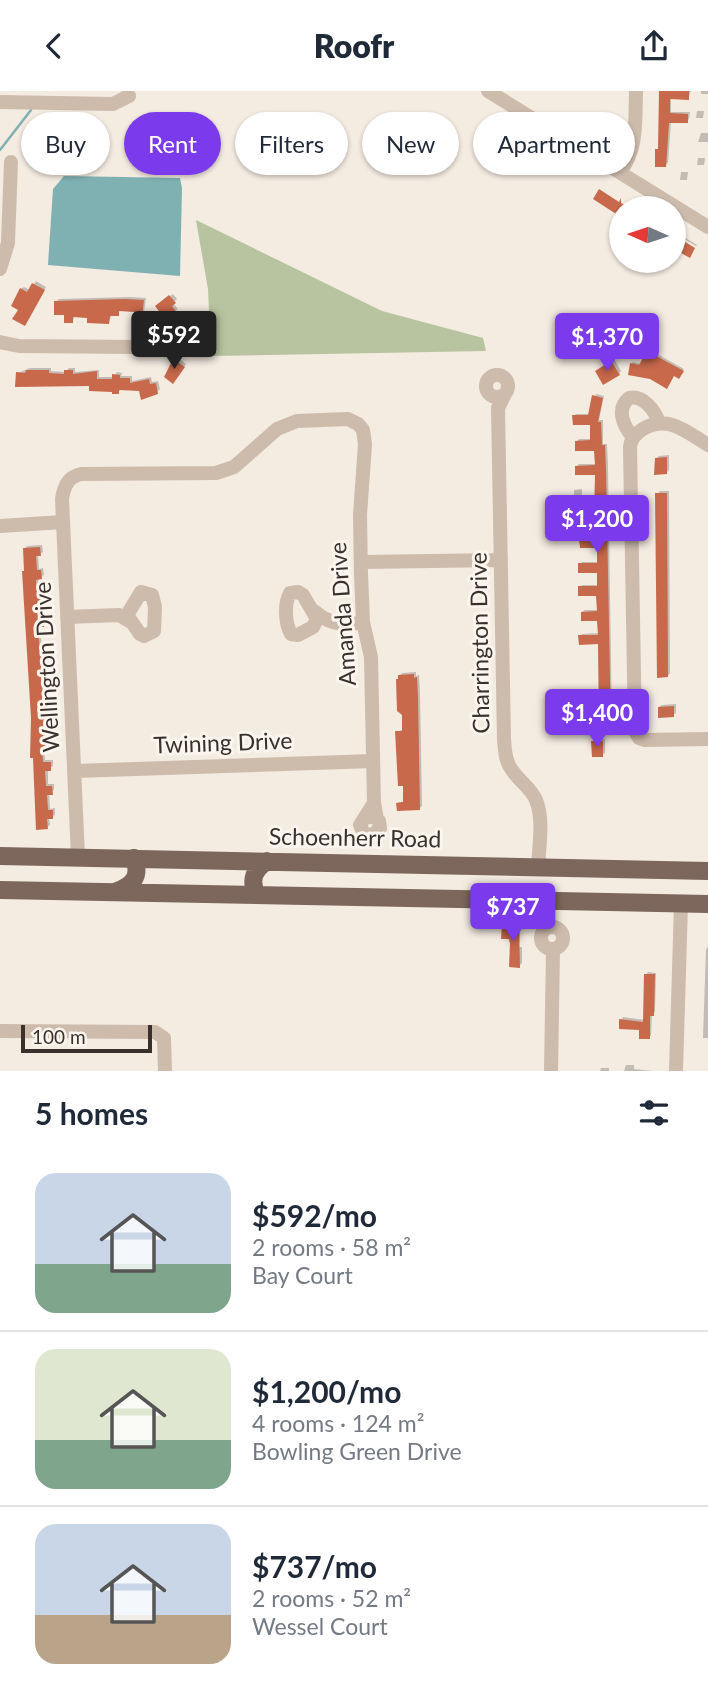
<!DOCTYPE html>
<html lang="en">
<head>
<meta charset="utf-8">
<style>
  :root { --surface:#fff; --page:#f2f2f3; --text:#1f2937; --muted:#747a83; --line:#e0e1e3; --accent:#7c3aed }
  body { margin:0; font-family:Lato,sans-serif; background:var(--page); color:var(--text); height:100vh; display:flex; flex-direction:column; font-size:26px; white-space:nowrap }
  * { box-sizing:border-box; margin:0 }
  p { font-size:23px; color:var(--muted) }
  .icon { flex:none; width:38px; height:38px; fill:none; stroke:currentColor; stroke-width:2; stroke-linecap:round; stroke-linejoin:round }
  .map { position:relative; height:980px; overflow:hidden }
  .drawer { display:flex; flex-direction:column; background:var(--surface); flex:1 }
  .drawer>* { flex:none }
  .top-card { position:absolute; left:21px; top:21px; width:667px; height:63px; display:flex; gap:14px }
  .needle { width:46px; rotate:273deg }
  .fabs { position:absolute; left:609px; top:105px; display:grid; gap:14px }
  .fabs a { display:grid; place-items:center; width:77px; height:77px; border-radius:50%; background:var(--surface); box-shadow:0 2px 5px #0004; font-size:35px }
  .scale { position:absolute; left:21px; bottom:18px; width:131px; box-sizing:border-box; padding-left:7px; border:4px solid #3b302b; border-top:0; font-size:19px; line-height:24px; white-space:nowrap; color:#3b302b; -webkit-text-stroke:5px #fbf5ee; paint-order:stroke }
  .price { position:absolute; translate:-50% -60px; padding:0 16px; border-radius:7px; background:var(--accent); color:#fff; font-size:23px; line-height:46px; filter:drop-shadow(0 2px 4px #0008) }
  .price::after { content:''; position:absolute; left:50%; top:42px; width:21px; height:16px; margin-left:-10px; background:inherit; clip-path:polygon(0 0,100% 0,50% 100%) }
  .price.active { background:#222; color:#fff }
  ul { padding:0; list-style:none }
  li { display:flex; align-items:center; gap:21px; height:175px; padding:0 35px }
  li+li { border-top:2px solid var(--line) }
  li span { display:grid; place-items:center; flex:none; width:196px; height:140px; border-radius:21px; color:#555 }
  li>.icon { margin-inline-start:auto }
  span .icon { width:84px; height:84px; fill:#fffc; stroke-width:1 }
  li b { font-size:30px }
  h2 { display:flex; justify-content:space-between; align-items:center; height:84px; padding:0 35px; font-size:30px }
  .pill { padding:0 24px; border-radius:32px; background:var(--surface); box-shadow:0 2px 5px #0004; font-size:24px; line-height:63px }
  .pill.active { background:var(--accent); color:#fff }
  header { display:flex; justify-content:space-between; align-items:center; height:91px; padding:0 35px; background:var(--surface); font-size:32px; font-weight:800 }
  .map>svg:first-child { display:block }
  .green { fill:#b8c4a0 }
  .water { fill:#7fb0b2 }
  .shadow { fill:#0003 }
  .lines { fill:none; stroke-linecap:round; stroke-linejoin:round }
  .stream { stroke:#7fb0b2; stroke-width:2.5 }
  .building { fill:#c8694b }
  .minor { stroke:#cdbbac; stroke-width:14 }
  .major { stroke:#7d675c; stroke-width:18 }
  .labels { text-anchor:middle; stroke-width:6; stroke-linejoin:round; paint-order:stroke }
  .street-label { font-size:23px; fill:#3b302b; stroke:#fbf5ee }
</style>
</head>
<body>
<header><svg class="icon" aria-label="back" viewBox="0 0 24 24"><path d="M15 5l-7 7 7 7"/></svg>Roofr<svg class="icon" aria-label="share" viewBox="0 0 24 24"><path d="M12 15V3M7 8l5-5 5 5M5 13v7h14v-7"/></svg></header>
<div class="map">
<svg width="708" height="980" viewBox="0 0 708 980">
  <rect width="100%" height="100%" fill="#f4ebe1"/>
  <path class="green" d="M196 129 382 220 483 247 486 260 211 265 208 198Z"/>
  <path class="water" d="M64 85 180 87 182 97 180 185 48 174 53 98Z"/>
  <path class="shadow" d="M660 0H691L688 7H671V21H690L689 28 687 30H671L668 72 665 74 660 34Z
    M701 0H708V3H701Z
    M697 20H704L703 27H696Z
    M701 42H708V51H698Z
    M705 67 704 74H697L698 67Z
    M681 81H688L687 89H680Z
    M674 140 697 154 696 155 674 142Z
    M36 190 46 196 27 230 21 198 24 196 30 199Z
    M173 203 177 208 173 212 178 218 160 233 164 223 158 215Z
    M129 206 146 207 144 221 142 224 136 220 121 218 118 223H112L109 231 88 225H75L72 231 56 211 59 208Z
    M185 237 188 253 185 255 170 251 175 248 174 241 177 238Z
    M650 259 684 278 680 284 631 273 633 271 642 273Z
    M177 266 186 273 176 288 166 285Z
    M614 268 621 280 619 283 600 278Z
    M30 277H51V280L65 281 69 277H75V281L99 279V286H114L117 281 122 282 121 285H132V290L151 286 152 291 158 290 160 298 157 301 122 298 118 301 91 293 18 282Z
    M596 303 604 305 599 329H603V353H607L608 375 612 634 610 636 600 552 580 545 582 543 599 542V528L582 521 585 519H598V503L580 496 582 494H599V480L580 473 582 471H599L598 455 581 448 583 446 597 445 596 430 578 423 580 421H596L597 382 577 375 579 373H596V358L577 350 579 348H592V332L574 325 576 323H590Z
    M669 364V379L667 381 657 367 659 365Z
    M582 398V405L574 406V399Z
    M660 400H669L670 582 668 585 657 403Z
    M42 454 43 461 38 464 39 478 43 477 44 484 38 487 40 501H44L45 508 39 511 40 525H46V531L40 534 42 560 48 559V579L44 582V597H49V603L44 606 45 621H50V628L45 630V645H51L52 651 44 654 45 669H53V675L48 678V693H54V699L49 702 50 718 55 717V724L49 727 50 734 47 736 33 645 25 458 27 455Z
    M416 581V585L419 584 420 603 422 715 419 718 398 712 405 710 397 641 404 638 400 584 402 582Z
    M676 613V622L673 624 659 616 662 614Z
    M596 648H605V662L602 664 593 651Z
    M506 831 521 832 519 856H522V872L519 875 503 834Z
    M708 856V947H703L706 858Z
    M648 881 656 882 655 921 652 923 651 944 649 947 641 937 621 929 623 926 645 929 646 884Z
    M626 974H634V978L653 980H624Z
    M601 977H609V980H600Z"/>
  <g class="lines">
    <path class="stream" d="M0 59 31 19"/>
  </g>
  <path class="building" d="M659 0H689V9L670 8V22L688 23V32H669L666 76H655V58H658Z
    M599 98 619 111 621 107V112L631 117H621V125L613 121 593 108Z
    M674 144 695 157 690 167 674 158Z
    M32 192 45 199 25 235 12 228 18 219 11 215 20 197 27 201Z
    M169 204 176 212 172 215 177 222 160 236 155 229 162 224 155 215Z
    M125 208 144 209 142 226 134 225V221L119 220V225H110L109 233 87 232V227L73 226V232H64V224H54V210Z
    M183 239 186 257 169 259 168 250H173L172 240Z
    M647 260 684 280 679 288 674 285 667 298 650 288 628 284 630 272 639 274Z
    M173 268 185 276 173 293 164 286Z
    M611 270 620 284 603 294 595 280Z
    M26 279H49V282L64 283V279H73V283L97 280V288H112V283L120 284V287H130V292L149 288 150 293 156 292 158 303 141 309 139 300 119 299V303H112V301L89 300V295L15 296 16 281 25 282Z
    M592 304 603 307 598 331H601L602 354H605L606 378 611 638H599L598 553 579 554 578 544H598L597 530H581V521L597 520 596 505H578V495H597V482H578V472H597V457H580L579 447H595V432H576V423L594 422 595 384H575V375L595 374 594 360H575V350L590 349V334H573L572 324H588Z
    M667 366V383L654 384 655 367Z
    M655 402H667L668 586 657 587Z
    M40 456 41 465H36L37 479H41L42 488 36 489 37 503H42L43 512H37L38 527H44V536H38L40 561H46V584H41L42 599 47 598 48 608H42L43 623H48V632H43V647H49L50 656H42L43 671H51V680H45L46 695H52L53 704H47L48 719H53V728H47L48 738 36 739 33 667H30L31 627 22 480H24L23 457Z
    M414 583V587L417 586 418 607 420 719 397 720 396 712 403 711V695H398L395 640H402V624L397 620 396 588H398V584Z
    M674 615V626L658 627V616Z
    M591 650H603V666H592Z
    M502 833 519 834 520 877 509 876 510 852 509 848H501Z
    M644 883H655L654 925H650V948H639V939L619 938V928L643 931Z"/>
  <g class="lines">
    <path class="minor" d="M488 0 708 136
      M0 11 113 13 129 5
      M620 81C638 58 635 29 636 0
      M0 178 8 152 11 71
      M0 251 19 255 137 256
      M486 295a11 11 0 1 1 22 0a11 11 0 1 1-22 0Z
      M505 303 498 317 504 648C505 659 505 670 512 679 519 690 531 697 536 709 544 729 539 755 538 776
      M633 346C623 335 616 318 629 307 643 304 655 319 659 332
      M708 354C687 341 667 323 643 338 636 343 631 347 630 356L635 640 639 647 645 649 708 648
      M0 435 63 431
      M361 471 501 469
      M141 501 152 504 155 516 154 540 144 545 140 543 127 524Z
      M298 501 303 504 317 528 313 536 298 544 291 543C285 532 284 513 290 502Z
      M314 520C328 533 345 535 363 531
      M67 526 119 524 129 530
      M75 680 373 670
      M365 726H375L379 730 380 737 373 744 364 743 360 734 374 712
      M78 766 62 408C64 395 68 386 81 383L216 382 234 376 277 338 297 330 348 328 358 333 363 339 365 353 360 424 361 483 363 531 371 566 374 712 377 728
      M541 847a11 11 0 1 1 22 0a11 11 0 1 1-22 0Z
      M0 940 155 941 164 947 165 980
      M551 980 553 859
      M676 980 681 813"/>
    <path class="major" d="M0 765 708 780
      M0 799 708 813
      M115 801C133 794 141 786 134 767
      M256 803C250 788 254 779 267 770"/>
  </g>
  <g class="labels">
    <g class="street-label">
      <text transform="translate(343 523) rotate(-94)" y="8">Amanda Drive</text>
      <text transform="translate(480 552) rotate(-91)" y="8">Charrington Drive</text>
      <text transform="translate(47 576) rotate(-93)" y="8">Wellington Drive</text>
      <text transform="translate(223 652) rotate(-2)" y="8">Twining Drive</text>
      <text transform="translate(355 747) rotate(1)" y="8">Schoenherr Road</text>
    </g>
  </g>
</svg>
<div class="fabs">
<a><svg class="needle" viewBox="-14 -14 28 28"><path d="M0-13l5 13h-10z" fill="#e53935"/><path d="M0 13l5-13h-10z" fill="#747a83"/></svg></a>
</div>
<div class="scale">100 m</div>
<b class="price active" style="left:174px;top:280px">$592</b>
<b class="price" style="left:607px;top:282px">$1,370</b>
<b class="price" style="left:597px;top:464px">$1,200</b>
<b class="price" style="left:597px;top:658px">$1,400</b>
<b class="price" style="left:513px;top:852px">$737</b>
<div class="top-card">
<a class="pill">Buy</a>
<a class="pill active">Rent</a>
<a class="pill">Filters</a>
<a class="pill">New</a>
<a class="pill">Apartment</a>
</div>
</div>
<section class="drawer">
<h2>5 homes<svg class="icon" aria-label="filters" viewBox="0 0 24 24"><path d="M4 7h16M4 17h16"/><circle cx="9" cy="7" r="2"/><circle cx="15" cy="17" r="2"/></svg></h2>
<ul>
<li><span style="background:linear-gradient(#c9d6e8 65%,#7fa58c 0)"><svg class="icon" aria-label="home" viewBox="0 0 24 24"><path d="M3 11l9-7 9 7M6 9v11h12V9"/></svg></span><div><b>$592/mo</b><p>2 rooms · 58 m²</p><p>Bay Court</p></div></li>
<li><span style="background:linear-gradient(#dfe7d0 65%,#7fa58c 0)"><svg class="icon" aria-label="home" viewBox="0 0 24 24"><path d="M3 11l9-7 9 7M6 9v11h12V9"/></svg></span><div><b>$1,200/mo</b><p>4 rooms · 124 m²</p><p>Bowling Green Drive</p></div></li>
<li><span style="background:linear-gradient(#c9d6e8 65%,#b9a48a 0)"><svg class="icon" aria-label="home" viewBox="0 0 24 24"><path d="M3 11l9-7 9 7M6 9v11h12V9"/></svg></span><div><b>$737/mo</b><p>2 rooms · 52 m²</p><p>Wessel Court</p></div></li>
</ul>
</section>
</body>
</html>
